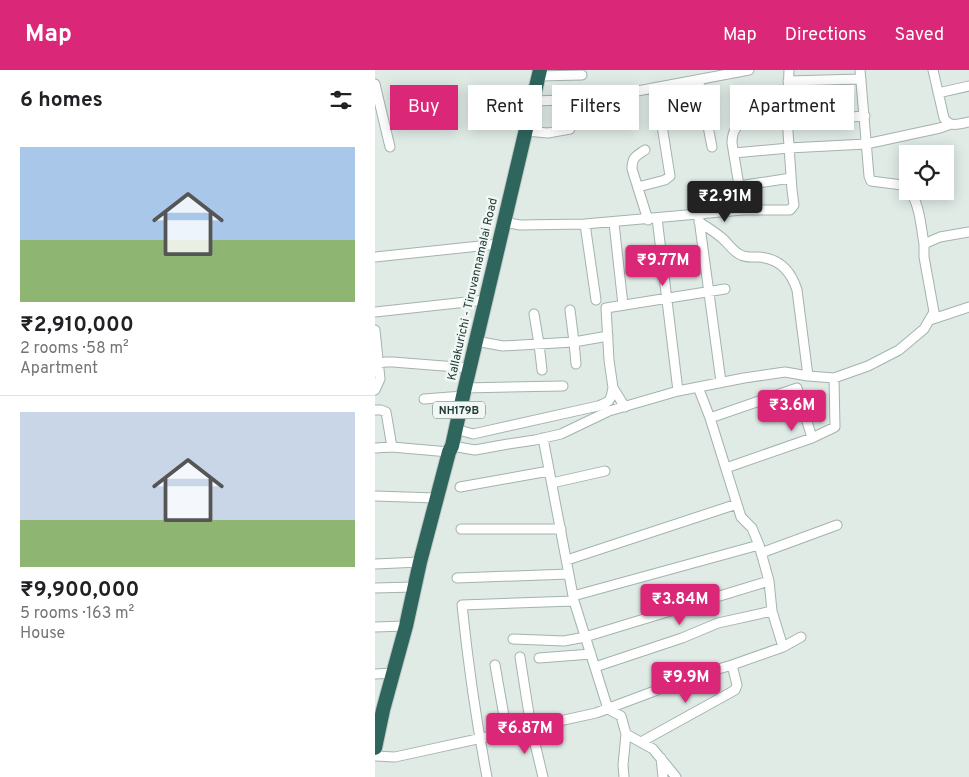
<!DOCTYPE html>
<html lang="en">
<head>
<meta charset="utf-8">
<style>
  :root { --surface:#fff; --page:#f6f6f6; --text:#202124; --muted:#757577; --line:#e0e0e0; --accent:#db2777 }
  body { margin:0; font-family:Overpass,sans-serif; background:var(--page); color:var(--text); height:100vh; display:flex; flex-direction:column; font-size:19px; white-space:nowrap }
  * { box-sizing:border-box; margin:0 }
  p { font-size:16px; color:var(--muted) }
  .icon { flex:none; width:28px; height:28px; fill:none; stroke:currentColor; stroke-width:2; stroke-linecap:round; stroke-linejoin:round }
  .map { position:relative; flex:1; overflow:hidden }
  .sheet { display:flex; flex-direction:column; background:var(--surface); width:375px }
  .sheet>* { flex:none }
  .top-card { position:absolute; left:15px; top:15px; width:475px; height:45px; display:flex; gap:10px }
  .fabs { position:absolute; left:524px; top:75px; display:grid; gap:10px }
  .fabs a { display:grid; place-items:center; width:55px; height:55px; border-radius:0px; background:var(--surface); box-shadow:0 2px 12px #0003; font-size:25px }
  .price { position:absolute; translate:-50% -42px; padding:0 11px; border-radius:5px; background:var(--accent); color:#fff; font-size:16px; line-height:32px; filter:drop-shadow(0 1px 2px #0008) }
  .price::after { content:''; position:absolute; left:50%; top:30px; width:15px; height:11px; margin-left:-8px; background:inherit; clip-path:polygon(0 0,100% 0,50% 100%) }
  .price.on { background:#222; color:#fff }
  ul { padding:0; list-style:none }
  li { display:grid; align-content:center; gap:10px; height:265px; padding:0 20px }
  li+li { border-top:1px solid var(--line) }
  li span { display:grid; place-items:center; height:155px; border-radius:0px; color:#555 }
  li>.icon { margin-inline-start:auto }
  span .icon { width:90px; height:90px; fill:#fffc; stroke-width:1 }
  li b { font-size:21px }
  h2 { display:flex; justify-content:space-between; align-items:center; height:60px; padding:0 20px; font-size:21px }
  .chip { padding:0 18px; border-radius:0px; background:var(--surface); box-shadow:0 2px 12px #0003; font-size:18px; line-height:45px }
  .chip.on { background:var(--accent); color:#fff }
  header { display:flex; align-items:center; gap:30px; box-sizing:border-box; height:70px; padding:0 25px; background:var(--accent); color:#fff }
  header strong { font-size:24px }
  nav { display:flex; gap:28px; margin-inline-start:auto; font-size:18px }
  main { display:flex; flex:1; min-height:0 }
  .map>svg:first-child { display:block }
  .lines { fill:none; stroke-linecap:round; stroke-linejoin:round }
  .minor-casing { stroke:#a3b3ad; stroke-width:11 }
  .highway-casing { stroke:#c1c8c6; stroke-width:16 }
  .minor { stroke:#fff; stroke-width:9 }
  .highway { stroke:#2e665d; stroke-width:14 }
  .labels { text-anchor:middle; stroke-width:5; stroke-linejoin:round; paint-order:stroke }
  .shield { fill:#f1f7f4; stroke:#5f736e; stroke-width:1 }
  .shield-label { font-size:11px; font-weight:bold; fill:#213b35 }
  .street-label { font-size:12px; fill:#213b35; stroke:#f1f7f4 }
</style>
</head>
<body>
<header>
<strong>Map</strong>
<nav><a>Map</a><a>Directions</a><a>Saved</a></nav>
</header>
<main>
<section class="sheet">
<h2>6 homes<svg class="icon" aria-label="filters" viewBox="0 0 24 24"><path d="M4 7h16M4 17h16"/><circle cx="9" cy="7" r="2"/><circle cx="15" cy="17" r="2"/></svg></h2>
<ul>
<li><span style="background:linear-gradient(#a9c7e8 60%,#8fb573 0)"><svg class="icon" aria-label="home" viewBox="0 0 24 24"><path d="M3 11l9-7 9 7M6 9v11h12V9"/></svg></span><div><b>₹2,910,000</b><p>2 rooms · 58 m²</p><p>Apartment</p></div></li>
<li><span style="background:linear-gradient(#c9d6e8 70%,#8fb573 0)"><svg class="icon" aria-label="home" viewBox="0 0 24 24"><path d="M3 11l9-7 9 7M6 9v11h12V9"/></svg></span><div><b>₹9,900,000</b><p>5 rooms · 163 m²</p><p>House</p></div></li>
</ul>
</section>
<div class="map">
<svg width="594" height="707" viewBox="0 0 594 707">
  <rect width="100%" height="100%" fill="#e0ebe6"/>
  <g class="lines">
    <defs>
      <path id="minor" d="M485 0 494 106 496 111 527 115 532 118
        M558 0 569 48C575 58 584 54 594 52
        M164 6 207 5
        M324 10 337 77
        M413 11 486 9
        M0 14 15 77
        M370 22 413 20
        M563 23 594 16
        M159 31 220 29 374 0
        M461 48 490 46
        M151 61 173 63 195 59
        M270 80C261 86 257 87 257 99L273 150
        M359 83 414 78 491 74 565 58 576 54
        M364 116 416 108
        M263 117 290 110 295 106 281 18
        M535 121C545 136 546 157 549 174
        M368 140 357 73C357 61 361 54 373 51L461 44
        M282 148 303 321
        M324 149 346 312
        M129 152 145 155 210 154 368 140H415L419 135 417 120 412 47 414 0
        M324 152C332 157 340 162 347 168 353 173 357 180 364 184 370 188 376 187 383 187 404 188 416 201 422 220L433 306
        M239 153 248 235
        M210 154 221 230
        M0 187 124 174
        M195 240 199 272 201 294
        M0 242 110 230
        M159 244 164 274 167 300
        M555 250 594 237
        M0 260 5 309 0 320
        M101 271 128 276 199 272 233 266
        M0 295 10 292H18L94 298
        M323 317 335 348 366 447 377 458 384 475 394 511 397 541 408 577
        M89 318 188 316
        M49 329 88 326
        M250 337 238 318 234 290 231 238 350 219
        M0 340H6L11 342 17 377
        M335 348 422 318 437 368
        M80 359 98 364 223 336C237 331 235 330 238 318
        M168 368 199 531 233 639 246 646 251 664 278 679 301 707
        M77 376 100 380 133 374 160 370 186 364 234 341 303 321 369 308 410 302 433 306 459 308 493 296 524 280 549 259 559 242 549 187V174L565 167 594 162
        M0 378 17 377 74 382
        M351 398 437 368 460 357 459 308
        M177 413 230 401
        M85 417 174 401
        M0 426 61 428
        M86 459H186
        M386 483 462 455
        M192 490 362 434
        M0 494 45 492
        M82 508 194 504
        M0 518 39 517
        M198 526 384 475
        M0 557 31 556
        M138 569 189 571 210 567 394 511
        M145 587 156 657 168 707
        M164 588 216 584
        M120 595 132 663
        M220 597 307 568 343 553 397 541
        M0 604 19 603
        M266 672 360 620 362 615 357 595
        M0 686 20 687 221 643 277 622 306 610 357 595 408 577 426 567
        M286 688 288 707
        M112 707C101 650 93 593 87 535L199 531
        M249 707 248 695 251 664"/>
      <path id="highway" d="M0 678 8 640 31 556 45 492 74 382 77 376 88 326 165 0"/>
    </defs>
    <use href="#minor" class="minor-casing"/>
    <use href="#highway" class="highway-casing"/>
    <use href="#minor" class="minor"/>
    <use href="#highway" class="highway"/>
  </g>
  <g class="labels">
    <rect class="shield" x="58" y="331.5" width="52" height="17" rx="4"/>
    <g class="shield-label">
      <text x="84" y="344">NH179B</text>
    </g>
    <g class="street-label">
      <text transform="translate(97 219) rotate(-77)" y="4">Kallakurichi - Tiruvannamalai Road</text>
    </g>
  </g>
</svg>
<div class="fabs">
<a><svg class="icon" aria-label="locate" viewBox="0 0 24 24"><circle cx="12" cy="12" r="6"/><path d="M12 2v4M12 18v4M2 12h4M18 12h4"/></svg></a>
</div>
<b class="price on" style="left:350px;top:153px">₹2.91M</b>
<b class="price" style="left:288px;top:217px">₹9.77M</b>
<b class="price" style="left:417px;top:362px">₹3.6M</b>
<b class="price" style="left:305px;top:556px">₹3.84M</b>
<b class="price" style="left:311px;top:634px">₹9.9M</b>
<b class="price" style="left:150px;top:685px">₹6.87M</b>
<div class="top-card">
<a class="chip on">Buy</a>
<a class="chip">Rent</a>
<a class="chip">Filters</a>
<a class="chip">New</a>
<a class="chip">Apartment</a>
</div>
</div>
</main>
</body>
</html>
